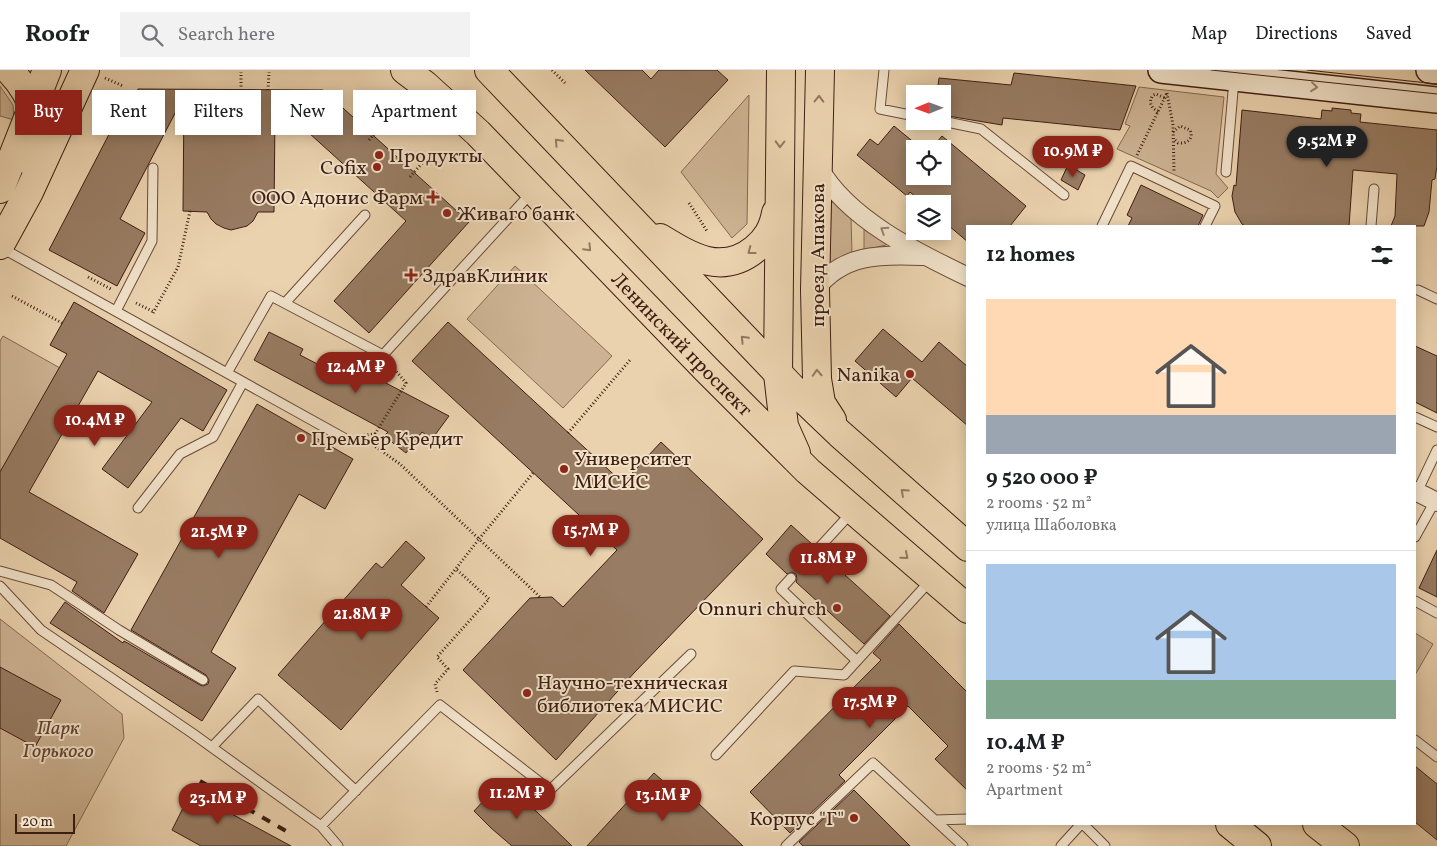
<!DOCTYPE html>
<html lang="en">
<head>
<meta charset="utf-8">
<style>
  :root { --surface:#fff; --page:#f2f2f2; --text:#202124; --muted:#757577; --line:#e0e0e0; --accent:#8f2418 }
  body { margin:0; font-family:Vollkorn,serif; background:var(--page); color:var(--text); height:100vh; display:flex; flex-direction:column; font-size:19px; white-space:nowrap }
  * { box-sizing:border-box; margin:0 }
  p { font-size:16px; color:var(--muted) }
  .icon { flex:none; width:28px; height:28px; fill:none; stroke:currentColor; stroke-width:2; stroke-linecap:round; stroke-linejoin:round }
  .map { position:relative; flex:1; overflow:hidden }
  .side { position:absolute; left:966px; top:155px; width:450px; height:600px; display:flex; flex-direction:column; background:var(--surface); border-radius:0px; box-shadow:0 2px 12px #0003 }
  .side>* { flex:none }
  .banner { position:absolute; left:15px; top:20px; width:475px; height:45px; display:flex; gap:10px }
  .needle { width:32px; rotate:269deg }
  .buttons { position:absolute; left:906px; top:15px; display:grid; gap:10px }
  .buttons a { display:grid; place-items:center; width:45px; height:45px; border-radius:0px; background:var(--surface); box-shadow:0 2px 12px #0003; font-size:25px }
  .scale { position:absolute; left:15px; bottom:12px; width:60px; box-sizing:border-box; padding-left:5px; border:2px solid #3f1e12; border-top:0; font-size:14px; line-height:18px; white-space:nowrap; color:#3f1e12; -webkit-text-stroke:4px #f1e2ca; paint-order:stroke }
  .price { position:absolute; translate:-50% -42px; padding:0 11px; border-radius:18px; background:var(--accent); color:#fff; font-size:16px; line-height:32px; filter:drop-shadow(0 1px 2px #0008) }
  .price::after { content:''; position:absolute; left:50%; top:30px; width:15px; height:11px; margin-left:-8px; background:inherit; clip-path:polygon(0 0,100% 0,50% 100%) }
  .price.current { background:#222; color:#fff }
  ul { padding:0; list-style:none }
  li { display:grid; align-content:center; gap:10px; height:265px; padding:0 20px }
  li+li { border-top:1px solid var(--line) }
  li span { display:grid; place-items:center; height:155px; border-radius:0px; color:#555 }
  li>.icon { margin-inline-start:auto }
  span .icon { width:90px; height:90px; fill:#fffc; stroke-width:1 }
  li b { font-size:21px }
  h2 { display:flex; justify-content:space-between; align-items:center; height:60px; padding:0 20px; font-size:21px }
  .pill { padding:0 18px; border-radius:0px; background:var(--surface); box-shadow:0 2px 12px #0003; font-size:18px; line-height:45px }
  .pill.current { background:var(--accent); color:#fff }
  header { display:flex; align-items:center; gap:30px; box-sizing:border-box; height:70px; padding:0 25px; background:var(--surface); border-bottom:1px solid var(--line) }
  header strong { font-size:24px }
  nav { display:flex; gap:28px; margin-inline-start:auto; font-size:18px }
  .search { width:350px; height:45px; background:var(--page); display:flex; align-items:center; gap:12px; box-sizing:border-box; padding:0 18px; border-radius:0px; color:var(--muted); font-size:19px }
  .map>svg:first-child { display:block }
  .green { fill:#cdb393; stroke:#866852 }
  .building { fill:#987c63; stroke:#3f1e12 }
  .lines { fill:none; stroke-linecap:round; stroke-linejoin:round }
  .lane-casing { stroke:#6a4b39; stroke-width:11 }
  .street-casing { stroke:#6a4b39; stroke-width:20 }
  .secondary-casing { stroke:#3f1e12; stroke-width:28 }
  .primary-casing { stroke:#3f1e12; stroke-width:30 }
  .path { stroke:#3f1e12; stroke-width:3; stroke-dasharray:1 2.5; stroke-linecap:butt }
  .lane { stroke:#f1e2ca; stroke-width:9 }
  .street { stroke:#f1e2ca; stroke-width:18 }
  .secondary { stroke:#f1e2ca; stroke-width:25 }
  .primary { stroke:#ead2ae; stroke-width:28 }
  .tram { stroke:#3f1e12; stroke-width:1 }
  .rail { stroke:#3f1e12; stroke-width:4; stroke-dasharray:9 9; stroke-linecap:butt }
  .oneway { stroke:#98806e }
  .oneway2 { stroke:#947860 }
  .poi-dot { fill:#8f2418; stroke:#f1e2ca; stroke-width:2 }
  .labels { text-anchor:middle; stroke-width:4; stroke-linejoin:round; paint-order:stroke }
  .poi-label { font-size:20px; fill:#3f1e12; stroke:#f1e2ca; text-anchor:start }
  .street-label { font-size:20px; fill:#3f1e12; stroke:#f1e2ca }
  .park-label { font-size:20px; font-style:italic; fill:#624332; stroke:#f1e2ca }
</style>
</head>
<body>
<header>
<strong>Roofr</strong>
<div class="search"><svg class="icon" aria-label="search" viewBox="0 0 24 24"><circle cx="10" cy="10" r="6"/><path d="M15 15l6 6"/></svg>Search here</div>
<nav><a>Map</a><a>Directions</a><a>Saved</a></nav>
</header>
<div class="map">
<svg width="1437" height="776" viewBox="0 0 1437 776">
  <rect width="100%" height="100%" fill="#ead2ae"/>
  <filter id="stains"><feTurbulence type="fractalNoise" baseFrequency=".004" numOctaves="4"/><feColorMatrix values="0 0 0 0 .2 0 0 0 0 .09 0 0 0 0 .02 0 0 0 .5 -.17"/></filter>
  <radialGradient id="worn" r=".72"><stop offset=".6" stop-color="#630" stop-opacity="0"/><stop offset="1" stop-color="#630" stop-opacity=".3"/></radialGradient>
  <path class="green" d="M0 16 13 35 14 50 0 46Z
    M1139 17 1224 27 1216 104 1228 118 1218 128 1211 121 1117 79 1130 56 1125 54Z
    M749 25 747 154 732 168 681 102Z
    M833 132 851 147 852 184 832 194 830 193 831 133Z
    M864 157 886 170V175L864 180Z
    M515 196 612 286 563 338 467 249Z
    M3 266 60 298 0 402V271Z
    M0 549 122 644 124 668 66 776H0Z
    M1415 563 1433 574 1415 605Z"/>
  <path class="building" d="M585 0H642L651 9 659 0H717L728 10 665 77Z
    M1014 3 1136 16 1120 60 1003 48 1002 55 942 45V24H937L939 8 1011 15Z
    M138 19 323 20 469 152 369 263 334 231 406 151 309 63 310 47 275 46 274 142H258L253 151 247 156 231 160 224 158 216 154 211 149 207 142 183 141 184 26 120 149 145 163 117 216 49 180 119 45 124 48Z
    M1332 38 1351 40V43L1361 44 1360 52 1437 60V96L1435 109 1432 110 1429 142 1424 156H1391L1395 146 1397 104 1353 100 1349 156H1245L1242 154 1235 142 1232 126 1234 115 1236 116 1242 40 1321 49 1322 40 1332 41Z
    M894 56 922 79H915V106H942V79H931L942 66 1026 136 1010 156H968V172L942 150V134H924L910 122 907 126 857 85 870 69 878 75Z
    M1068 95 1085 105 1078 120 1061 110Z
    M1141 115 1203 145 1198 156H1128L1132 148 1127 145Z
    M74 232 227 320 203 361 181 348 128 418 102 399 152 332 98 301 29 422 138 484 104 543 72 521 77 512 0 468V402L67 284 50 275Z
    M448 252 623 413 661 372 763 469 634 603 556 690 463 600 530 528 552 527 563 537 617 480 412 291Z
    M883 259 922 292 939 272 968 297V356L912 308 896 327 855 291Z
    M269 262 303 279 300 285 354 313 361 300 449 346 432 369 422 362 406 383 384 366 388 362 254 290Z
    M1415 276 1437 286V343L1415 332Z
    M257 334 353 389 325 439 299 424 211 582 236 598 202 651 50 553 65 532 123 573 124 571 200 615 203 616 208 614 209 610 206 605 131 560Z
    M791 455 813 475 812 480 813 483 817 485 822 484 890 546 864 574 796 512 797 509 796 504 792 502 787 504 766 484Z
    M406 471 425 488 401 515 439 548 341 660 278 605 376 493 382 498Z
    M1437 480V527L1419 518Z
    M899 554 968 623V721L935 689 948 676 908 636 839 705 845 711 790 763 750 722 881 590 873 583Z
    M0 597 61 630 35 677 0 658Z
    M1415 696 1437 714V770L1415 752Z
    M654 703 691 736 696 731 743 776H587Z
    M502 711 537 742 572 776H512L491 758 474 741Z
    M193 718 202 723 205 719 222 727 217 736 291 776H201L172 760Z
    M854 720 910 776H803L799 772Z"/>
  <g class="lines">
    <defs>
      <path id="lane" d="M884 0 880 39 915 46
        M942 51 981 59 1064 125
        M1226 102 1234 10
        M1102 156 1131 96 1215 136 1205 156
        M1371 156 1374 119
        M0 177 344 368
        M1418 220 1437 229
        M285 233 365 145
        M116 241 152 171 153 98
        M227 303 271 226 383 285 532 122
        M1415 347 1437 357
        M1417 422 1437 380
        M138 438 180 384 213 367 243 312
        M1415 467 1435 431
        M818 479 851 443
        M0 501 51 515 119 560 203 610
        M791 508 781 519 857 591
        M0 516 41 560 192 663 321 756 338 776
        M1415 531 1437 543
        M1415 670 1437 687
        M212 677 258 629 356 721
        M716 685 794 601 844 605 930 511
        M935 750 968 749
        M1083 754 1105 776
        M321 756 440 635 550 720 691 584
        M786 776 873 693 963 776
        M1061 776 1081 754"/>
      <path id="street" d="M819 98C848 149 916 182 968 207
        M815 220C842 184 880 184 922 186
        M1415 421 1437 432"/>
      <path id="secondary" d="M1161 0 1437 30
        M1429 0 1437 1"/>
      <g id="primary">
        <path d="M9 0C37 29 41 56 34 95"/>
        <path id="s1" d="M405 0 425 15 478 63 706 299 808 401 968 539"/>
        <path d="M489 0 794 320 840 364 968 477"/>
        <path d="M781 0 778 304 784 356 796 383"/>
        <path d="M820 0 815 220 817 309 821 333 832 350"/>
        <path d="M0 119 47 0"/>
        <path d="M660 168C691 187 722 206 755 179 767 169 773 159 776 143"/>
        <path d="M0 175 29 122 85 0"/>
        <path d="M1230 754 1257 776"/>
        <path d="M1317 754 1345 776"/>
      </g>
    </defs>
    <use href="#lane" class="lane-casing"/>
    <use href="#street" class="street-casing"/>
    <use href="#secondary" class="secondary-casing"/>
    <use href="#primary" class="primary-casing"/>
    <path class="path" d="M552 0 565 13
      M105 8 123 16
      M241 20V2
      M268 20 269 2
      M1167 23 1173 55 1174 101
      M1158 42C1151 37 1148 33 1153 25L1156 24 1165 28
      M1173 62 1180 56 1190 60C1194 69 1187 74 1178 73L1174 69
      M369 70 382 55
      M1137 85 1167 23
      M410 107 423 92
      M689 133 707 161
      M88 207 111 219
      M12 226 62 253
      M136 233 154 242
      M153 243 178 197 190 141
      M568 363 630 290
      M375 364 406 313 391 295
      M357 366 375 364 370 373 400 394 479 469 426 537
      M533 403 479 469 540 527
      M437 622 435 614 448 599 437 587 489 529 456 499"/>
    <use href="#lane" class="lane"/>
    <use href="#street" class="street"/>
    <use href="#secondary" class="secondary"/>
    <use href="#primary" class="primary"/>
    <path class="tram" d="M1211 0 1437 24
      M1307 0 1437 14"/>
    <path class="rail" d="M200 711 286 761"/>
  </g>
  <defs><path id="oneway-chevron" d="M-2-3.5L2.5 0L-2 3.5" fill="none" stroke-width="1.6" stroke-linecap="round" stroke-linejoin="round" transform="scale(1.25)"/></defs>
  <g class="oneway">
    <use href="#oneway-chevron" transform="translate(1314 17) rotate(6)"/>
    <use href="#oneway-chevron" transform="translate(884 160) rotate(-147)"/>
  </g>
  <g class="oneway2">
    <use href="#oneway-chevron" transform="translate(819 29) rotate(-89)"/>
    <use href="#oneway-chevron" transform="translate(558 72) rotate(-133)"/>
    <use href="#oneway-chevron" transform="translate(780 74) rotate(91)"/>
    <use href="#oneway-chevron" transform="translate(588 178) rotate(46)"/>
    <use href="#oneway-chevron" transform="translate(751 181) rotate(143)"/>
    <use href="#oneway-chevron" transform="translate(744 269) rotate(-134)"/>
    <use href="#oneway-chevron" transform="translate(817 303) rotate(-93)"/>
    <use href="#oneway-chevron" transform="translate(904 422) rotate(-138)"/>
    <use href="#oneway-chevron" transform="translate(905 486) rotate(41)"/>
  </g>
  <g class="poi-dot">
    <circle cx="379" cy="85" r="5"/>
    <circle cx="377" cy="97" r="5"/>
    <path d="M430.5 119.5h5v5h5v5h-5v5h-5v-5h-5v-5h5z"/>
    <circle cx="447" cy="143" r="5"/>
    <path d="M408.5 197.5h5v5h5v5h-5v5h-5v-5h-5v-5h5z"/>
    <circle cx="910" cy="304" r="5"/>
    <circle cx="301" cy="368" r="5"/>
    <circle cx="564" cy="399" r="5"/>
    <circle cx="837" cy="538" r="5"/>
    <circle cx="527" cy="623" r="5"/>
    <circle cx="854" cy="748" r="5"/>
  </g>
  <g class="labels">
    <g class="poi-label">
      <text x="389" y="92">Продукты</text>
      <text x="367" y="104" text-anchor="end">Cofix</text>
      <text x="423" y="134" text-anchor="end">ООО Адонис Фарм</text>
      <text x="457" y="150">Живаго банк</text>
      <text x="422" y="212">ЗдравКлиник</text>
      <text x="900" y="311" text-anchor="end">Nanika</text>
      <text x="311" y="375">Премьер Кредит</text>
      <text x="574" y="395">Университет<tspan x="574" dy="23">МИСИС</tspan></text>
      <text x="827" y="545" text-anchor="end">Onnuri church</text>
      <text x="537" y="619">Научно-техническая<tspan x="537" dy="23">библиотека МИСИС</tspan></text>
      <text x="844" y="755" text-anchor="end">Корпус "Г"</text>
    </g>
    <g class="street-label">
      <text transform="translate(817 185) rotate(-90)" y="7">проезд Апакова</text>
      <text dy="7" stroke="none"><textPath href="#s1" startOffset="390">Ленинский проспект</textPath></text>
    </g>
    <g class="park-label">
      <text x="58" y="664">Парк<tspan x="58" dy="23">Горького</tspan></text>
    </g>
  </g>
  <rect width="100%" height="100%" filter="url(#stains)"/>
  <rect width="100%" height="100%" fill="url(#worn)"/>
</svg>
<div class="buttons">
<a><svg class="needle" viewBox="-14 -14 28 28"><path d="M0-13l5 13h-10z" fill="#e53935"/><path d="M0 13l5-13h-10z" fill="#757577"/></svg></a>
<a><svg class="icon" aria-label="locate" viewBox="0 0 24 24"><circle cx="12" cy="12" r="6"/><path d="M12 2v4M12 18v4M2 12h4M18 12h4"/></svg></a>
<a><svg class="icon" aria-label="layers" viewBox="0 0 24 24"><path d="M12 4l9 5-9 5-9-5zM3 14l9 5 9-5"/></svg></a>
</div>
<div class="scale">20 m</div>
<b class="price current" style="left:1327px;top:98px">9.52M ₽</b>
<b class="price" style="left:1073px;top:108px">10.9M ₽</b>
<b class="price" style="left:356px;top:324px">12.4M ₽</b>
<b class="price" style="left:95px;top:377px">10.4M ₽</b>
<b class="price" style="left:591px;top:487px">15.7M ₽</b>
<b class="price" style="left:219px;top:489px">21.5M ₽</b>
<b class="price" style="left:828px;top:515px">11.8M ₽</b>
<b class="price" style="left:362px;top:571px">21.8M ₽</b>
<b class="price" style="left:870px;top:659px">17.5M ₽</b>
<b class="price" style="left:517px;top:750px">11.2M ₽</b>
<b class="price" style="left:663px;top:752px">13.1M ₽</b>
<b class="price" style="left:218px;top:755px">23.1M ₽</b>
<div class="banner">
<a class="pill current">Buy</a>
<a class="pill">Rent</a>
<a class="pill">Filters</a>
<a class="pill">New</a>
<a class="pill">Apartment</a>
</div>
<section class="side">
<h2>12 homes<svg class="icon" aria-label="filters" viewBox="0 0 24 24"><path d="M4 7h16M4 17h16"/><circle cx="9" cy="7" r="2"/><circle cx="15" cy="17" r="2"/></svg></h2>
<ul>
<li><span style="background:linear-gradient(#ffd9b3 75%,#9aa5b1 0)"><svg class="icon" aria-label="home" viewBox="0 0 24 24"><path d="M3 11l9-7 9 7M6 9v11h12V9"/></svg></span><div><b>9 520 000 ₽</b><p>2 rooms · 52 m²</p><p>улица Шаболовка</p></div></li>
<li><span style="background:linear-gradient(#a9c7e8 75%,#7fa58c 0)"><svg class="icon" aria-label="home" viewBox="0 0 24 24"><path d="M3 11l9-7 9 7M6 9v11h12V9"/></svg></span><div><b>10.4M ₽</b><p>2 rooms · 52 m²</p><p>Apartment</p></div></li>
</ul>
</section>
</div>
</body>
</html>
